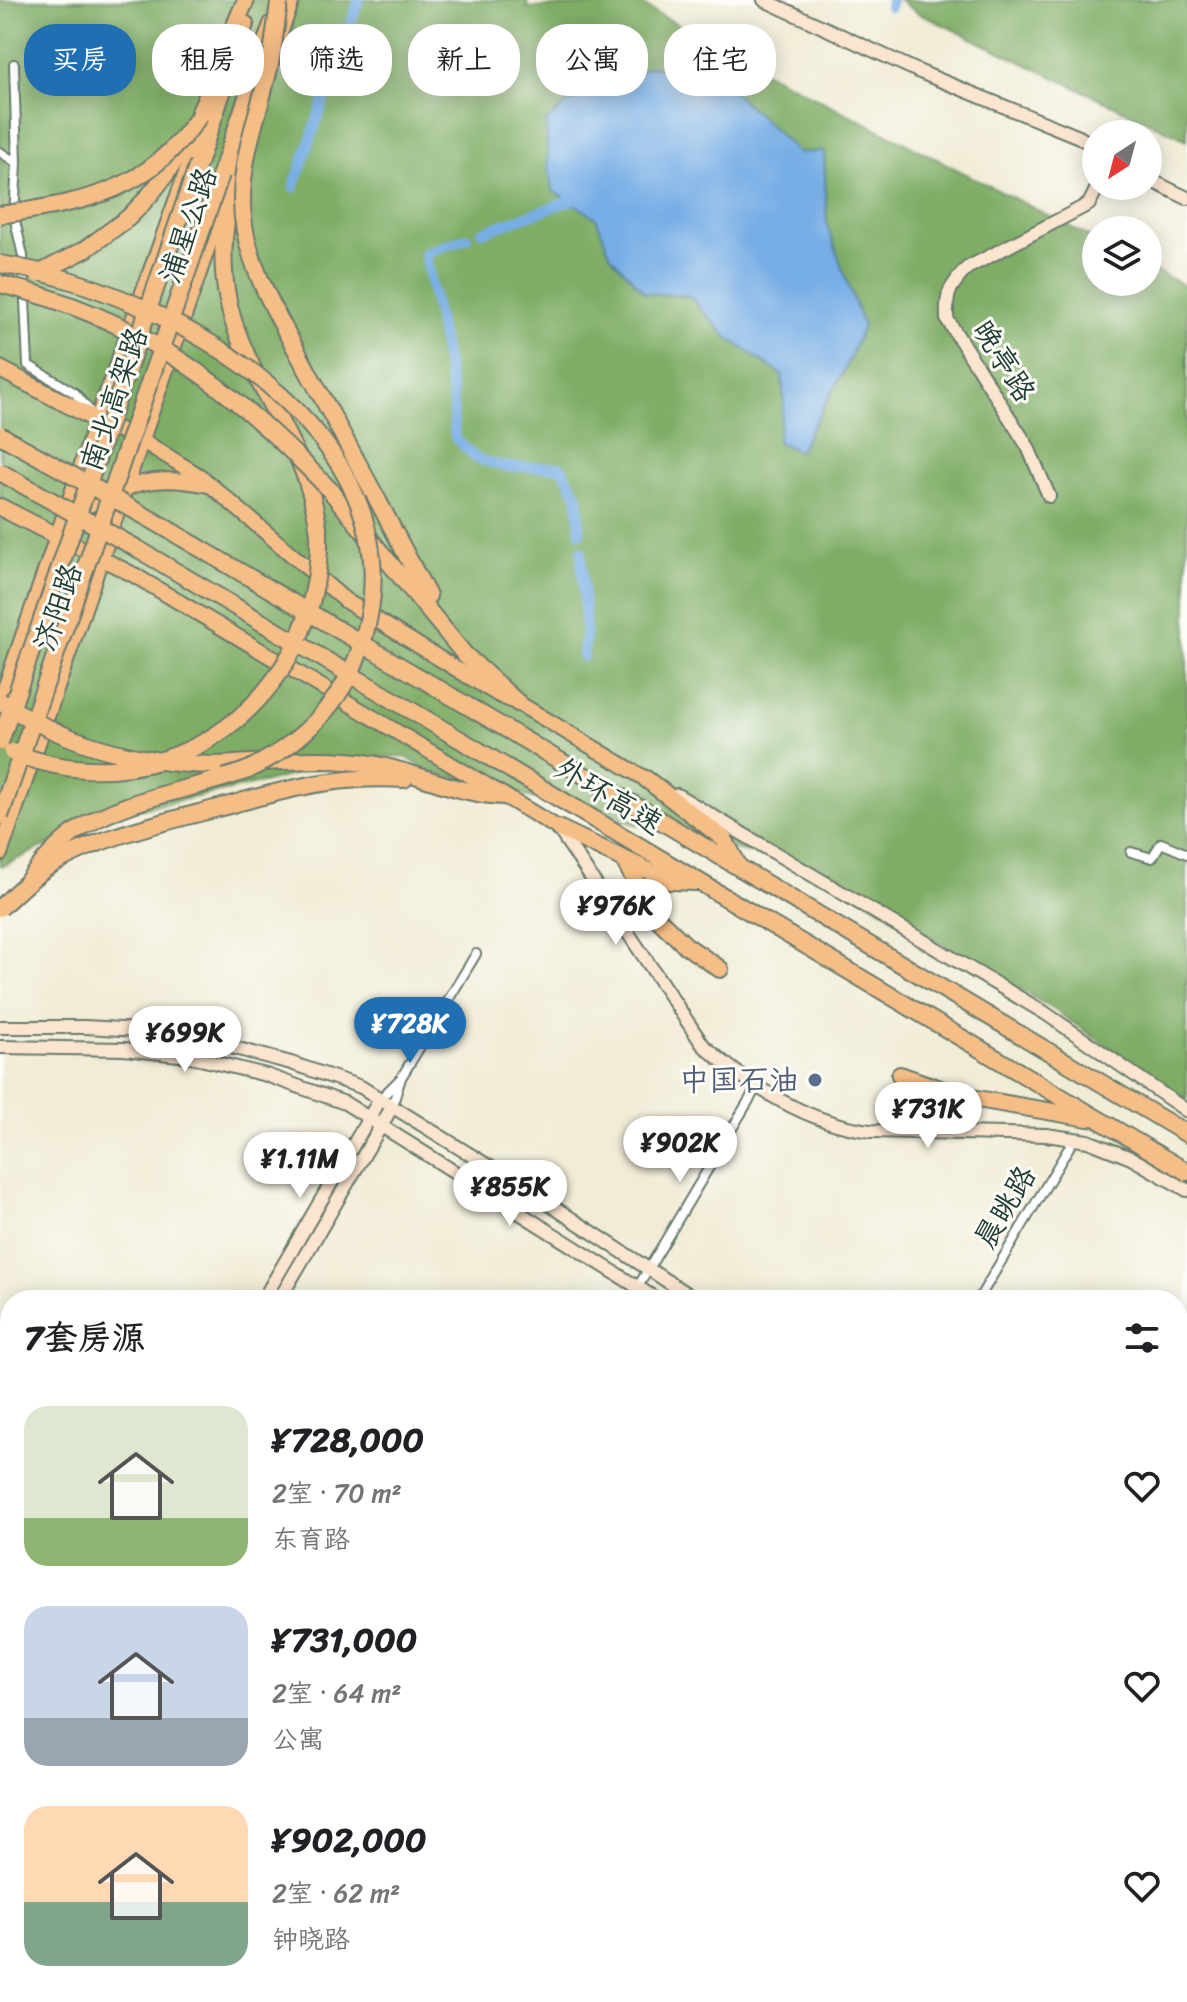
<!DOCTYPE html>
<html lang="zh">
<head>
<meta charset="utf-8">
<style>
  :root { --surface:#fff; --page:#f6f6f6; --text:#202124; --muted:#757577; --accent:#1f6fb2 }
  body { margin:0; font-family:Sriracha,"LXGW WenKai TC",sans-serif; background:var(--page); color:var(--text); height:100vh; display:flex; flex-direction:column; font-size:30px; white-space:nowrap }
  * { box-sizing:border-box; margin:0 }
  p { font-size:26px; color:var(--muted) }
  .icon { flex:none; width:44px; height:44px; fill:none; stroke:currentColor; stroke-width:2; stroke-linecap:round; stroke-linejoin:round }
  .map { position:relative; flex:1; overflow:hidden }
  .panel { position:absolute; left:0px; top:1290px; width:1188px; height:712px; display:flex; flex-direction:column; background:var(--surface); border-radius:32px 32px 0 0; box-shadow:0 4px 20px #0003 }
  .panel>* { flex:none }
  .guide { position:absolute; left:24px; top:24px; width:1140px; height:72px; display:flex; gap:16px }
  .needle { width:52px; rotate:216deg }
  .tools { position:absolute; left:1082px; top:120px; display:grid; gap:16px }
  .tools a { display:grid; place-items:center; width:80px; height:80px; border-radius:50%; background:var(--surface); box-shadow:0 4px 20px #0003; font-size:40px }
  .price { position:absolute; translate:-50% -68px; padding:0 18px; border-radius:28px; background:#fff; color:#222; font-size:26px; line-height:52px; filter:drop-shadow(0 2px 4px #0008) }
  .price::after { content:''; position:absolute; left:50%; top:48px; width:24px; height:18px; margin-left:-12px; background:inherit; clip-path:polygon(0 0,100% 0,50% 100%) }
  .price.selected { background:var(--accent); color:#fff }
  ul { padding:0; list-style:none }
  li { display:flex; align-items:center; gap:24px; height:200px; padding:0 24px }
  li span { display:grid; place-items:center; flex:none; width:224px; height:160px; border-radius:24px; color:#555 }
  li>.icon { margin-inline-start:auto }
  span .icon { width:96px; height:96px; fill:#fffc; stroke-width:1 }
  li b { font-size:34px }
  h2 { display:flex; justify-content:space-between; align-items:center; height:96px; padding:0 24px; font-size:34px }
  .pill { padding:0 28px; border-radius:32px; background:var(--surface); box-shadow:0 4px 20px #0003; font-size:28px; line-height:72px }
  .pill.selected { background:var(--accent); color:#fff }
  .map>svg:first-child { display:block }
  .green { fill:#9fc975; stroke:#5f8354; stroke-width:2 }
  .forest { fill:#7fad66; stroke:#4f754d; stroke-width:2 }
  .water { fill:#77aee6; stroke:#4b768d; stroke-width:2 }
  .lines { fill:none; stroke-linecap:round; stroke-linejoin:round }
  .canal { stroke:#77aee6; stroke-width:10 }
  .river { stroke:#77aee6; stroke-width:18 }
  .street-casing { stroke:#687a6d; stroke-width:12 }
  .secondary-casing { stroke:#687a6d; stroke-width:16 }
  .primary-casing { stroke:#687a6d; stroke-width:18 }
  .highway-casing { stroke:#687a6d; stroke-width:20 }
  .street { stroke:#fff; stroke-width:8 }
  .secondary { stroke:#fbe5cf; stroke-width:12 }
  .primary { stroke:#f6be87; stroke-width:14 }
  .highway { stroke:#f6be87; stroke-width:16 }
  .highway-bridge-casing { stroke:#687a6d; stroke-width:20; stroke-linecap:butt }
  .highway-bridge { stroke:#f6be87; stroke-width:16 }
  .service-dot { fill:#5c6f8a; stroke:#fdfcf7; stroke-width:3 }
  .labels { text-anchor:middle; stroke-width:6; stroke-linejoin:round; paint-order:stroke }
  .street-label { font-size:30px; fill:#1f3d34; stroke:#fdfcf7 }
  .service-label { font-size:30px; fill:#4e5e75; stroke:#fdfcf7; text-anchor:end }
</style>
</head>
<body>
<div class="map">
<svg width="1187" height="2002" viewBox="0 0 1187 2002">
  <rect width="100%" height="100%" fill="#fdfcf7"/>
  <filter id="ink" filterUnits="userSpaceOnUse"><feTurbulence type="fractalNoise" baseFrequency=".0125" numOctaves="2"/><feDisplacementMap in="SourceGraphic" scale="16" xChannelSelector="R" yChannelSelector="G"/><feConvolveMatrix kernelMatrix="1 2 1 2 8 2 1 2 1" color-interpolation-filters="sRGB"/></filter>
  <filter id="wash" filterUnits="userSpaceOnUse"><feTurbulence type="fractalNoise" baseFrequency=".006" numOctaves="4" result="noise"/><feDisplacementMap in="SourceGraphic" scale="32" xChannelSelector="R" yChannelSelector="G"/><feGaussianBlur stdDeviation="1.8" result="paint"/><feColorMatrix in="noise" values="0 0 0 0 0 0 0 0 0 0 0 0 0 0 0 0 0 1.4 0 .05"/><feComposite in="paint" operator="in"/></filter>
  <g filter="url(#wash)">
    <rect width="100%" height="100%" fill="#f1ecd6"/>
    <path class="green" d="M1187 1668V2002H985L991 1992H1178V1683Z"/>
    <path class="forest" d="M0 0H527L528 8 639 3 738 58 1096 240V282H1148V267L1187 287V1101L1053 1009 814 869 430 772 404 756 349 759 266 782 110 815 3 866 0 865Z
      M899 0H1187V140L916 12Z"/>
    <path class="water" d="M651 66 720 79 799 153 824 151 827 225 863 326 846 367 799 451 777 442 784 403 782 375 728 338 689 296 645 293 611 256 596 218 553 191 548 167 546 122 568 103Z"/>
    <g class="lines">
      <path class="canal" d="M890 7 891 0
        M294 187 359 0
        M482 232 581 197
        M467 238 425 253 452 392 455 438 477 459 506 467H561L578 496 580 533
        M581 551 586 634 583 657"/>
      <path class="river" d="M0 1330 10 1335
        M920 1992 932 2002"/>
    </g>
  </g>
  <g filter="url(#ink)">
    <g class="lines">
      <defs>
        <path id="street" d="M14 64 17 163 14 216 23 256 28 365 75 393 89 410
          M0 152 17 163
          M1131 852 1152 858 1161 843 1187 854
          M401 1078 476 954
          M380 1099 401 1078 392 1107
          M630 1300 758 1085
          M978 1300 1074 1139"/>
        <path id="secondary" d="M764 0 920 72 1079 137 1096 148
          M1148 179 1187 198
          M1049 496 1028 447 947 319C946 292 949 288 967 268L1089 204 1098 186
          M677 795 1045 1013 1187 1111
          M558 828 703 1045C749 1086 809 1124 871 1131L1046 1135 1088 1141 1131 1158 1187 1190
          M0 1027H85L139 1030 197 1038 291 1063 361 1087 532 1193 696 1300
          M0 1047 124 1049 188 1056 266 1075 345 1103 658 1300
          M263 1300 380 1099
          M279 1300 392 1107
          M1178 1614 1187 1599
          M1178 1634 1187 1639
          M0 1791 10 1795
          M5 2002 10 1988
          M21 2002 24 1992"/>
        <path id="primary" d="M278 40 292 0
          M100 421 141 440 201 477 346 601 499 695 518 703 646 779
          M76 511C129 486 148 472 208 485
          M61 538 134 575 558 828
          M0 703 97 420 204 123
          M0 854 224 200"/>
        <path id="highway" d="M243 153C222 214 214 275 239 337 266 408 309 453 319 533
          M198 164 245 24
          M221 174 272 24
          M128 218C198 151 207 84 246 0
          M0 369 97 420
          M329 489 465 655 518 703
          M377 499 428 596
          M0 507 57 536
          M429 683 1187 1134
          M412 711 1187 1172
          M215 765C269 763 324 755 377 765 419 773 460 795 503 796
          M646 779 724 839 739 867
          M244 801C298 786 348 775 404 779
          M558 828 670 881 696 882
          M624 860 654 915 685 945 720 969
          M900 1075 960 1096 1088 1118"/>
      </defs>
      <use href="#street" class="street-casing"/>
      <use href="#secondary" class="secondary-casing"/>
      <use href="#primary" class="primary-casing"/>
      <use href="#highway" class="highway-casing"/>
      <use href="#street" class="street"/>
      <use href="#secondary" class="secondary"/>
      <use href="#primary" class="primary"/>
      <use href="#highway" class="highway"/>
      <defs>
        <path id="highway-bridge" d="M279 3C276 23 274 44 270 64 260 110 242 152 242 201 242 261 280 319 307 370 331 413 354 456 377 499
          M0 215C89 201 146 193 200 115
          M0 264C168 291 423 432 364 637 347 699 303 742 248 770 191 791 125 797 75 832 56 846 42 863 28 881
          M38 274 86 249 128 218
          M0 284C141 318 231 386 329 489
          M0 435 152 520 429 683
          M0 472 136 548 412 711
          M0 701C65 744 138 764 215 765
          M0 742 198 164
          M12 752C169 815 323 698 319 533
          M0 816 221 174
          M0 908C15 894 29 879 46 868 102 833 181 819 244 801"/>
      </defs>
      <use href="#highway-bridge" class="highway-bridge-casing"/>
      <use href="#highway-bridge" class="highway-bridge"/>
    </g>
  </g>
  <circle class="service-dot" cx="815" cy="1080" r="8"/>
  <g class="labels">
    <g class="street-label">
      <text transform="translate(188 225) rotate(-71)" y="10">浦星公路</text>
      <text transform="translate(1004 361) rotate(58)" y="10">晚亭路</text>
      <text transform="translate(114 399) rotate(-71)" y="10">南北高架路</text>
      <text transform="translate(58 607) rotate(-71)" y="10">济阳路</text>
      <text transform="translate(609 796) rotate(31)" y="10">外环高速</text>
      <text transform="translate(1005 1207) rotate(-59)" y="10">晨眺路</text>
    </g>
    <g class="service-label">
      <text x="799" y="1090">中国石油</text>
    </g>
  </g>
</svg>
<div class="tools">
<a><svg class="needle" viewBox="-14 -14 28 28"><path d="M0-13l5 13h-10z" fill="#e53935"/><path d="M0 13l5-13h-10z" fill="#757577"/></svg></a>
<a><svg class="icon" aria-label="layers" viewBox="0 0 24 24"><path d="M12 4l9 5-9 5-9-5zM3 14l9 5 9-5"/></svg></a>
</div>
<b class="price" style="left:616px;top:947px">¥976K</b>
<b class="price selected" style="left:410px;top:1065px">¥728K</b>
<b class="price" style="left:185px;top:1074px">¥699K</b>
<b class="price" style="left:928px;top:1150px">¥731K</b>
<b class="price" style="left:680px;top:1184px">¥902K</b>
<b class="price" style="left:300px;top:1200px">¥1.11M</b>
<b class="price" style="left:510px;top:1228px">¥855K</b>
<div class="guide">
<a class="pill selected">买房</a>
<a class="pill">租房</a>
<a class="pill">筛选</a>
<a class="pill">新上</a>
<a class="pill">公寓</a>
<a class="pill">住宅</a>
</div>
<section class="panel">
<h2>7套房源<svg class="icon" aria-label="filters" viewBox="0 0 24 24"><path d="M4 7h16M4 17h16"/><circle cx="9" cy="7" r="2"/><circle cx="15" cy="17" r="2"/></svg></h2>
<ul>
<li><span style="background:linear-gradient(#dfe7d0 70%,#8fb573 0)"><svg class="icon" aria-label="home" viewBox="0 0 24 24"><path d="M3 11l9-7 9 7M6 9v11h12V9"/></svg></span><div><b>¥728,000</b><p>2室 · 70 m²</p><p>东育路</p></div><svg class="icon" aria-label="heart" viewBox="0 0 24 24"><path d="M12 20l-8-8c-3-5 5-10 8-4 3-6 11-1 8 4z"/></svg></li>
<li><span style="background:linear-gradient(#c9d6e8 70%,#9aa5b1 0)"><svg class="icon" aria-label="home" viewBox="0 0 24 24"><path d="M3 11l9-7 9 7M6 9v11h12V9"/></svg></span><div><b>¥731,000</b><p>2室 · 64 m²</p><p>公寓</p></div><svg class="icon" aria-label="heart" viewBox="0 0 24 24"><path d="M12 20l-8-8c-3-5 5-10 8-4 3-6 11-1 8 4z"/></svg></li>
<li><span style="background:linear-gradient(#ffd9b3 60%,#7fa58c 0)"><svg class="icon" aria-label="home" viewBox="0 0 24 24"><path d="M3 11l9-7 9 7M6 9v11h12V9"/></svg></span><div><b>¥902,000</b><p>2室 · 62 m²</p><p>钟晓路</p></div><svg class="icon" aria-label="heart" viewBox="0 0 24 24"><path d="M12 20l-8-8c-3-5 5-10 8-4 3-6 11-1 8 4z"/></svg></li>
</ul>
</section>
</div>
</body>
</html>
